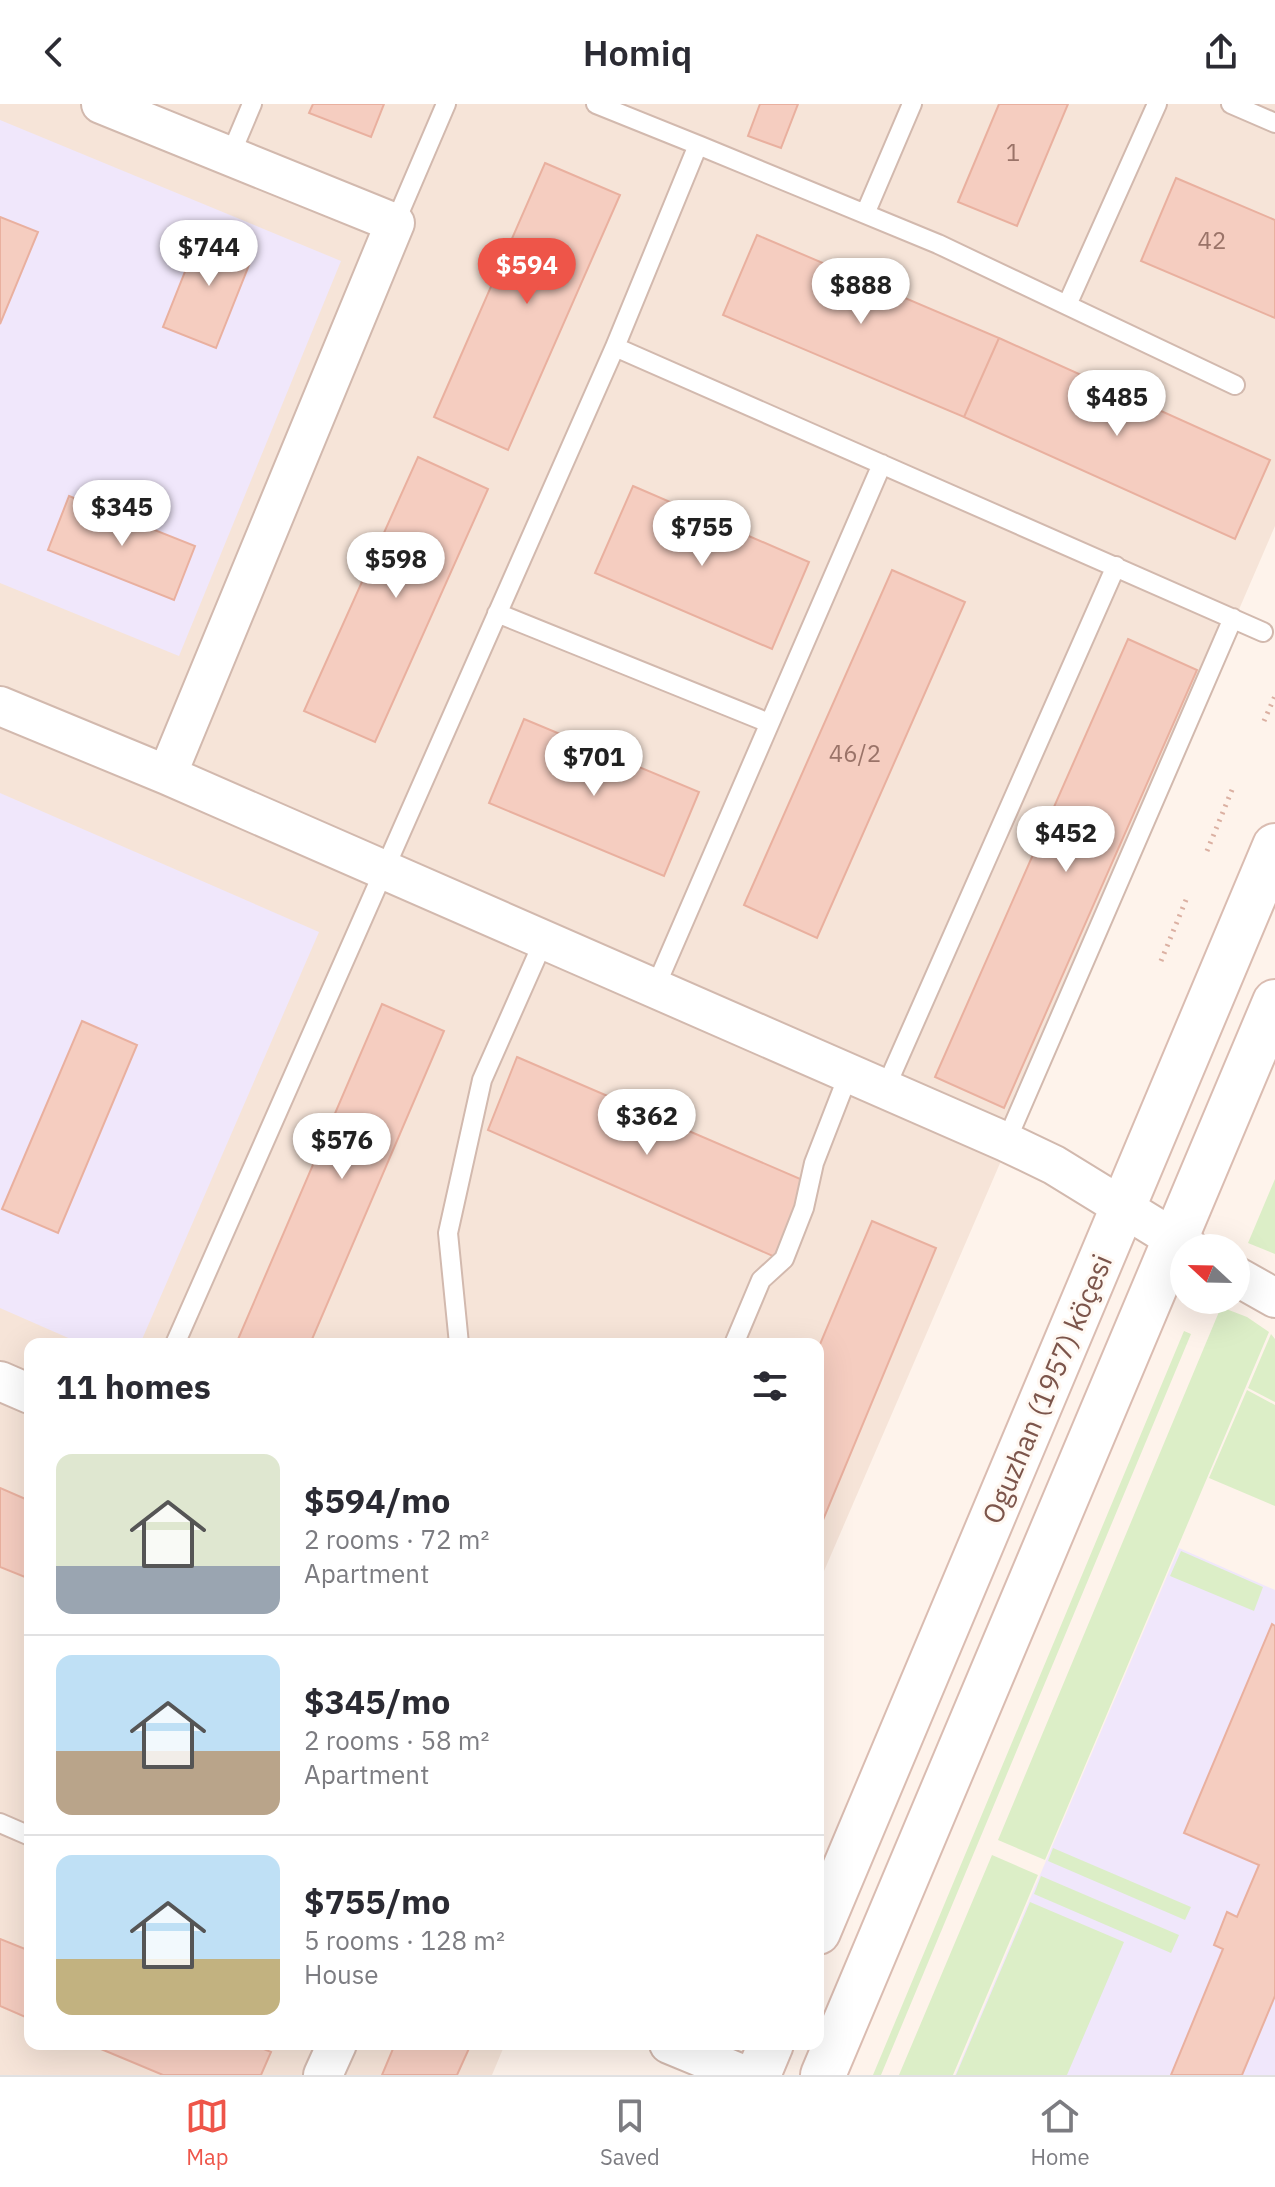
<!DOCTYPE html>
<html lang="en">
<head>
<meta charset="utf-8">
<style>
  :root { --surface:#fff; --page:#f2f2f3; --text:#2b2b33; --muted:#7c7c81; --line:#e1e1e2; --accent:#ee5549 }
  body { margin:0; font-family:"IBM Plex Sans",sans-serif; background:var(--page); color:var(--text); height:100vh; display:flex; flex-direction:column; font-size:30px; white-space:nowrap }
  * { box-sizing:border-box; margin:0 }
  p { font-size:26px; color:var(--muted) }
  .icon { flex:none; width:44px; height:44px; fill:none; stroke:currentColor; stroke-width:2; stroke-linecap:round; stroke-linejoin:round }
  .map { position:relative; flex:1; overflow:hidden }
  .panel { position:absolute; left:24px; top:1234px; width:800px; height:712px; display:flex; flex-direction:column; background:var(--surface); border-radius:16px; box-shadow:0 8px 32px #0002 }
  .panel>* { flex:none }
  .needle { width:52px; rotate:292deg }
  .fabs { position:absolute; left:1170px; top:1130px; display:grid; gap:16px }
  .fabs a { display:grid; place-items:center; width:80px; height:80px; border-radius:50%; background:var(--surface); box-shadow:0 8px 32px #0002; font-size:40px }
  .price { position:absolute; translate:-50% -68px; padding:0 18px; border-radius:28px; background:#fff; color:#222; font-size:26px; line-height:52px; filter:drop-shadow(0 2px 4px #0008) }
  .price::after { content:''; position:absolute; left:50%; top:48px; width:24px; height:18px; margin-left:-12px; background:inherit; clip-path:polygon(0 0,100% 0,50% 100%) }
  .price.current { background:var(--accent); color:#fff }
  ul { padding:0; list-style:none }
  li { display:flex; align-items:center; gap:24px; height:200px; padding:0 32px }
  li+li { border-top:2px solid var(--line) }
  li span { display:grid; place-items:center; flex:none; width:224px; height:160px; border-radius:16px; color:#555 }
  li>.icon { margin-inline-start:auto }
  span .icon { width:96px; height:96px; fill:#fffc; stroke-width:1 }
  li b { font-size:34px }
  h2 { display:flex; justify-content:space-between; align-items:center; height:96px; padding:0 32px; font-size:34px }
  header { display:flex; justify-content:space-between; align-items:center; height:104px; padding:0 32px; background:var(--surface); font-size:36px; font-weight:600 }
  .dock { display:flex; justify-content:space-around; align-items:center; height:112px; border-top:2px solid var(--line); background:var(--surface); font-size:22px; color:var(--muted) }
  .dock a { display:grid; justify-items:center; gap:4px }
  .dock .current { color:var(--accent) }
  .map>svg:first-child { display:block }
  .residential { fill:#f6e4d8 }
  .education { fill:#f0e7fb }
  .green { fill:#dceec7 }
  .building { fill:#f5cdc0; stroke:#e9b09f; stroke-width:2 }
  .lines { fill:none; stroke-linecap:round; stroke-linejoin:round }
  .service-casing { stroke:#d2b9ae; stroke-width:22 }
  .minor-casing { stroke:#d2b9ae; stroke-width:42 }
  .secondary-casing { stroke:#dabcb1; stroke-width:48 }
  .path { stroke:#dbb0a2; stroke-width:5; stroke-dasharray:2 6; stroke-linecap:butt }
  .service { stroke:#fff; stroke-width:18 }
  .minor { stroke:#fff; stroke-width:38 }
  .secondary { stroke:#fff; stroke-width:44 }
  .labels { text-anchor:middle; stroke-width:6; stroke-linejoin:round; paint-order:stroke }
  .number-label { font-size:24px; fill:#9a7368 }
  .street-label { font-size:28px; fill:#7c554b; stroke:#fff8f2 }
</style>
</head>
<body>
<header><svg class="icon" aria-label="back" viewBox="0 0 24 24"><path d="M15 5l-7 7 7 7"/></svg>Homiq<svg class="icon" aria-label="share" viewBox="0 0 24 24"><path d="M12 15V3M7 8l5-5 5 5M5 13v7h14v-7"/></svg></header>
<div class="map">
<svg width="1275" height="1971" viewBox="0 0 1275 1971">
  <rect width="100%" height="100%" fill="#fef3eb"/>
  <path class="residential" d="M0 0H1275V422L818 1481V1240H30V1940H505L492 1971H0Z"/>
  <path class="education" d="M0 16 341 157 179 552 0 479Z
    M0 689 319 828 140 1240H82L0 1204Z
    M1179 1444 1275 1486V1971H955Z"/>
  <path class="green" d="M1275 1075V1150L1248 1139Z
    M1221 1203 1247 1213 1269 1228 1045 1756 998 1736Z
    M1184 1227 1191 1230 881 1971H873Z
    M1271 1230 1275 1235V1298L1248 1284Z
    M1247 1286 1275 1301V1402L1209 1374Z
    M1181 1447 1263 1483 1254 1507 1170 1472Z
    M1053 1744 1191 1803 1185 1816 1048 1757Z
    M992 1751 1038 1771 953 1971H899Z
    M1041 1772 1179 1831 1171 1849 1034 1790Z
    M1030 1798 1124 1838 1067 1971H956Z"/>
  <path class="building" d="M313 0H384L371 33 309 9Z
    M760 0H798L781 44 748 32Z
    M999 0H1068L1017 122 958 98Z
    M545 59 620 91 508 346 434 313Z
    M1176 74 1275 116V214L1141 157Z
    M0 113 38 128 0 220Z
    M202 125 255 146 216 244 163 223Z
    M757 131 999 234 964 313 723 211Z
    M999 234 1270 356 1235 435 964 313Z
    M418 353 488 385 375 638 304 607Z
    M633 382 809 458 772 545 595 469Z
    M69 392 195 442 174 496 48 446Z
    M892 466 965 498 817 834 744 801Z
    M1128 535 1197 566 1004 1004 935 973Z
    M524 615 699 688 664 772 489 699Z
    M382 900 444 927 310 1240H236Z
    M82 917 137 941 58 1129 2 1105Z
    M517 953 805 1077 775 1153 488 1026Z
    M872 1117 936 1144 818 1428V1245Z
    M0 1384 30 1397V1475L0 1463Z
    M1272 1520 1275 1522V1892L1242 1971H1171L1223 1845 1214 1841 1227 1808 1237 1813 1259 1761 1184 1729Z
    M0 1835 30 1847V1915L0 1902Z
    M89 1940H252L271 1948 261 1971H163Z
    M395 1940H471L457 1971H382Z"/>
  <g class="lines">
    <defs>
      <path id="service" d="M596 0 698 41 615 243 1263 528
        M1231 0 1275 19
        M698 41 938 140 1235 281
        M230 52 252 0
        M865 110 912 0
        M395 119 446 0
        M1067 201 1157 0
        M497 509 769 619
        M655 884 882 360
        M885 985 1116 462
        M1006 1038 1233 514
        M175 1240 615 243
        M459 1240 448 1129 482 976 544 836
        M734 1240 761 1176 784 1155 804 1104 814 1059 849 969
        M0 1719 30 1732"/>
      <path id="minor" d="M101 0 395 119 167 671
        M0 602 167 671 1006 1038 1054 1061 1189 1144
        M1236 1172 1275 1194
        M0 1277 30 1290
        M669 1940 744 1971
        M323 1971 337 1940"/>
      <path id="secondary" d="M818 1828 1275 742
        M758 1971 771 1940
        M823 1971 1275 898"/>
    </defs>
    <use href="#service" class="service-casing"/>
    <use href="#minor" class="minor-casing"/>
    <use href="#secondary" class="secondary-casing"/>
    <path class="path" d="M1264 617 1275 592
      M1207 747 1234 681
      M1161 857 1188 791"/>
    <use href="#service" class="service"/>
    <use href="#minor" class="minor"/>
    <use href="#secondary" class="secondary"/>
  </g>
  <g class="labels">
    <g class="number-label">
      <text x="1013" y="57">1</text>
      <text x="1212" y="145">42</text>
      <text x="855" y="658">46/2</text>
    </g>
    <g class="street-label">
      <text transform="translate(1047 1285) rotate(-67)" y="10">Oguzhan (1957) köçesi</text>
    </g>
  </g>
</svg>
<div class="fabs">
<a><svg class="needle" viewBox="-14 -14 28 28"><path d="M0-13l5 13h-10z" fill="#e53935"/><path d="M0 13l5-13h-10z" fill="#7c7c81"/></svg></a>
</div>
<b class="price" style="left:209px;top:184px">$744</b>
<b class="price current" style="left:527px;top:202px">$594</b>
<b class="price" style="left:861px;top:222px">$888</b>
<b class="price" style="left:1117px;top:334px">$485</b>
<b class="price" style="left:122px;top:444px">$345</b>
<b class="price" style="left:702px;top:464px">$755</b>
<b class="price" style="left:396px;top:496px">$598</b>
<b class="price" style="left:594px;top:694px">$701</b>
<b class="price" style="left:1066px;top:770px">$452</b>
<b class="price" style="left:647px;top:1053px">$362</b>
<b class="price" style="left:342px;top:1077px">$576</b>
<section class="panel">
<h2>11 homes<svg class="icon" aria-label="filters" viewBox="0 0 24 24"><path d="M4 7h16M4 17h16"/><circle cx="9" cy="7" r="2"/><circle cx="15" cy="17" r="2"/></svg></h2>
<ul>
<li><span style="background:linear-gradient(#dfe7d0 70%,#9aa5b1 0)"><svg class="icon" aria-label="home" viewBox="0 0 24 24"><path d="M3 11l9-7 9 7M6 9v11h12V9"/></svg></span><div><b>$594/mo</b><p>2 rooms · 72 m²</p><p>Apartment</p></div></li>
<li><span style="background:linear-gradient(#bfe0f5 60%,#b9a48a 0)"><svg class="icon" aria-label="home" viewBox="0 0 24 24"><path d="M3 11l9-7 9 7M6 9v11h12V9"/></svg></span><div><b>$345/mo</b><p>2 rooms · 58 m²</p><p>Apartment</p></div></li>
<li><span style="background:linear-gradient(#bfe0f5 65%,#c2b280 0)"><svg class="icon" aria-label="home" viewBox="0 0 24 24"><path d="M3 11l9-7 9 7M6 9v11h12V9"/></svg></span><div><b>$755/mo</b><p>5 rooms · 128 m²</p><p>House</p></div></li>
</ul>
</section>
</div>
<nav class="dock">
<a class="current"><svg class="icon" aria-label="map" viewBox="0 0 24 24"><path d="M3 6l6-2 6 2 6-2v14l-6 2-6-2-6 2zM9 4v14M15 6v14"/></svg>Map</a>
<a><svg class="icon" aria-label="saved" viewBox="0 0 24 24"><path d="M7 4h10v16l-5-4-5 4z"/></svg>Saved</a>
<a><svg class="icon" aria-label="home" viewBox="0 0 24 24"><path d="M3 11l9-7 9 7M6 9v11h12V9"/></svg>Home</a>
</nav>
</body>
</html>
